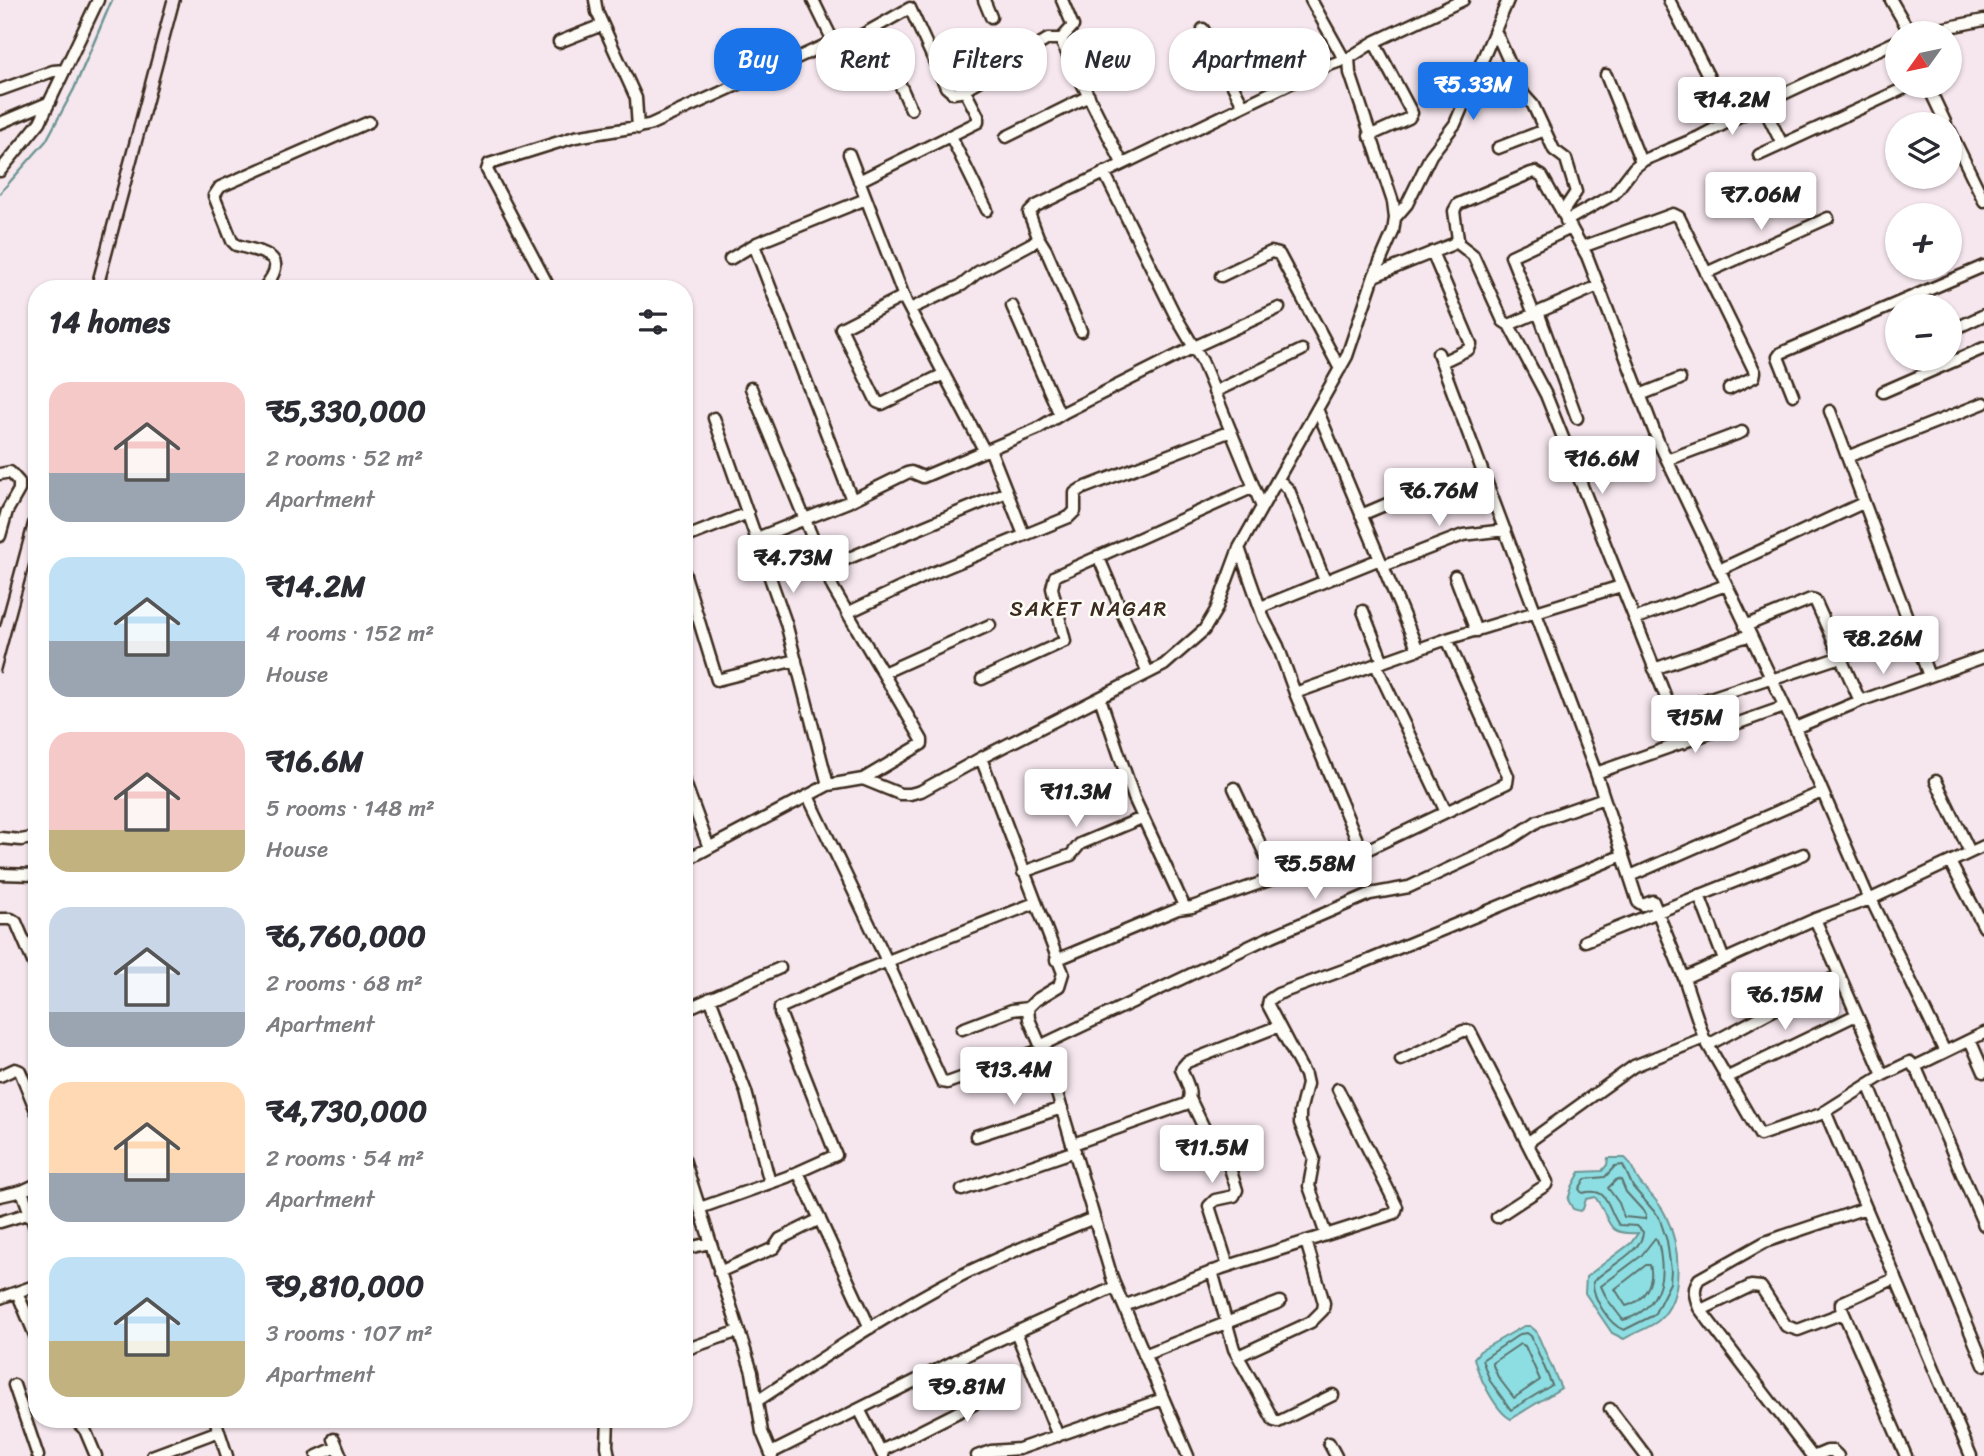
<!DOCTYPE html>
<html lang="en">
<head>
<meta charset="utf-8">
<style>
  :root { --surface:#fff; --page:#f2f2f3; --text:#2b2b33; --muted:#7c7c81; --accent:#1a73e8 }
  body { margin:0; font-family:Sriracha,sans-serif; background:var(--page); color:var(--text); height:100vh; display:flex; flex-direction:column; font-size:26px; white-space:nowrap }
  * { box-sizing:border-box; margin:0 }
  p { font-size:23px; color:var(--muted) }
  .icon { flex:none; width:38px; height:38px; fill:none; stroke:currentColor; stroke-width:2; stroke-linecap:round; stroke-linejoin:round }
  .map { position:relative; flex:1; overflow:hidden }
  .sheet { position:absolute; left:28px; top:280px; width:665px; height:1148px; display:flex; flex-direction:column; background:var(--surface); border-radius:28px; box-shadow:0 2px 5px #0004 }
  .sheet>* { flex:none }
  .guide { position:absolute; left:714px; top:28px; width:665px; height:63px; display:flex; gap:14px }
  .needle { width:46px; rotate:237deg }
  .tools { position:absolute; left:1885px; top:21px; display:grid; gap:14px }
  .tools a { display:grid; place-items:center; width:77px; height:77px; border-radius:50%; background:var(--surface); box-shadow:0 2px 5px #0004; font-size:35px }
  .price { position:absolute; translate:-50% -60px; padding:0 16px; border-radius:7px; background:#fff; color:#222; font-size:23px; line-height:46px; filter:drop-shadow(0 2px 4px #0008) }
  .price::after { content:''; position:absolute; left:50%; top:42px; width:21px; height:16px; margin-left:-10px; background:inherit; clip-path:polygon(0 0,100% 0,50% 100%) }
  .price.selected { background:var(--accent); color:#fff }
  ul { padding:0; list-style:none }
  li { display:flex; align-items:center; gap:21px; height:175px; padding:0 21px }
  li span { display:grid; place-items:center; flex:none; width:196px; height:140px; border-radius:21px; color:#555 }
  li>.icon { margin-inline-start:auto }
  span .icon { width:84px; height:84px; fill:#fffc; stroke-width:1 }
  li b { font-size:30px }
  h2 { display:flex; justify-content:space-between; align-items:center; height:84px; padding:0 21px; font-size:30px }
  .pill { padding:0 24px; border-radius:28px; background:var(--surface); box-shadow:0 2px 5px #0004; font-size:24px; line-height:63px }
  .pill.selected { background:var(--accent); color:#fff }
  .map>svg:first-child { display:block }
  .water { fill:#8ddee3; stroke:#6c9694; stroke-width:2 }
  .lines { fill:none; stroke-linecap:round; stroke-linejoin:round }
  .shore { stroke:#5c726d; stroke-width:2 }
  .stream { stroke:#6c9694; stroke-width:2.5 }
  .minor-casing { stroke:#3b2a1e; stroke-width:15 }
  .minor { stroke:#fdfcf7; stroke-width:10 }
  .rail { stroke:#3b2a1e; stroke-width:2.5 }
  .labels { text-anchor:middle; stroke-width:5; stroke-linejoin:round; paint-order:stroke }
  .neighbourhood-label { font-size:21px; letter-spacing:2px; fill:#3b2a1e; stroke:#fdfcf7 }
</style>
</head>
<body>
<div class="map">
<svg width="1984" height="1456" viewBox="0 0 1984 1456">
  <rect width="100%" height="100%" fill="#f6e7ee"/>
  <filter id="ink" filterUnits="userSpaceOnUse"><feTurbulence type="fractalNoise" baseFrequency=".0143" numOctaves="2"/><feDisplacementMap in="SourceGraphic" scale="14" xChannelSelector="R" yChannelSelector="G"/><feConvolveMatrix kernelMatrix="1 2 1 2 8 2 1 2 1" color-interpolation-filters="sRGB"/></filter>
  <g filter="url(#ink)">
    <path class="water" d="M1608 1158H1625C1634 1165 1634 1177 1642 1185 1650 1194 1660 1203 1665 1214 1680 1244 1686 1297 1658 1321 1649 1328 1634 1333 1624 1339L1612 1333 1585 1293 1586 1277 1631 1243 1638 1233C1603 1235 1613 1221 1595 1197L1586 1199 1583 1209 1580 1211 1573 1209 1568 1200 1572 1187 1580 1172 1602 1171 1607 1165Z
      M1524 1326H1530L1536 1331 1561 1388 1511 1419C1496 1412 1478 1375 1474 1358L1480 1351Z"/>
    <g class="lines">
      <path class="shore" d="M1623 1165 1633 1187 1659 1217 1667 1241 1671 1270 1670 1283 1654 1315 1624 1330C1609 1325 1592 1297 1593 1282 1605 1268 1643 1252 1643 1232L1637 1226 1619 1225C1606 1207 1610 1186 1582 1193L1579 1189 1585 1179 1605 1177 1615 1166Z
        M1617 1179 1621 1180 1626 1192 1646 1214 1645 1219 1624 1217 1619 1203 1608 1188Z
        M1655 1238C1660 1244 1660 1251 1661 1259 1665 1288 1651 1313 1623 1320L1607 1299 1601 1286 1641 1256Z
        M1646 1265H1650C1655 1283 1643 1302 1626 1306L1615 1289Z
        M1527 1333 1531 1336 1552 1385 1511 1410 1490 1381 1482 1360 1520 1334Z
        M1520 1344 1525 1346 1540 1380 1514 1398 1498 1377 1492 1363Z"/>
      <path class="stream" d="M0 193 46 141 74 89 112 0"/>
      <defs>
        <path id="minor" d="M595 0 597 12 636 98 638 128
          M813 0 837 49 910 8 946 87 953 93 960 92 1048 39H1061
          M984 0 991 17
          M1062 0 1073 26 1063 37 1062 43 1122 163
          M1311 0 1344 59
          M1669 0 1731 120
          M1891 0 1910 33
          M875 28 911 109
          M1203 29 1243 105
          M1495 30 1524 95 1533 105 1554 150 1566 159 1576 192 1562 213
          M1920 33 1984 20
          M559 42 602 25
          M1606 75 1641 162
          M1928 86 1946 124
          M0 90 53 71 65 70
          M1762 104 1782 144
          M0 123 50 102
          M1950 131 1984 201
          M1369 136 1409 118 1412 113 1374 42
          M951 137 987 210
          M1006 137 1089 96
          M1498 148 1545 130
          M849 154 906 302 984 450
          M1759 155 1909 86
          M0 171 40 122 98 0
          M1104 172 1175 315 1202 361 1262 507
          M859 181 978 122V116L964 89
          M1395 218 1407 204 1431 155 1455 124 1508 0
          M1566 221 1614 194 1634 168 1644 160 1699 137 1762 104 1897 41
          M1038 237 1046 250 1081 331
          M1455 241 1473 255 1503 321 1509 325
          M754 245 852 500
          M1582 247 1673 214 1679 217 1755 372 1754 377 1729 389
          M1432 252 1471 344 1469 349 1442 362
          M730 259 757 243 866 199
          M1706 273 1828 218
          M1221 276 1271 252 1279 254 1340 369
          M1374 276 1453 244 1458 239 1454 211 1458 204 1531 173 1535 172 1542 176 1587 256 1658 441 1795 728 1869 899
          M1598 286 1509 325 1546 395 1684 743
          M263 289C292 255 264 253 236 245L232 241 214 196 220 187 369 122
          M550 289 487 170 489 164 575 137 649 125 832 42
          M904 296 841 328 877 402 882 404 944 374
          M1012 306 1060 415
          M910 309 962 285 978 272 1036 241 1038 237 1029 213 1036 206 1324 67 1349 58
          M1538 312 1577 418
          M1534 314 1511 256 1571 228
          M1950 331 1984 315
          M1438 353 1596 773 1638 902 1643 905 1653 901 1684 978 1704 1038 1634 1066 1527 1143
          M751 388 833 588 922 740V744L863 779
          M1214 392 1302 350
          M1883 392 1984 348
          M1640 395 1680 379
          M1793 395 1778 357 1781 353 1984 266
          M1317 409 1418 650
          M1830 411 1929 676
          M714 418 786 623 828 785
          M990 449 1024 535
          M1847 457 1984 403
          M1667 460 1742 432
          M0 474 10 472 19 482V490L7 511 0 536
          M1278 479 1289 490 1325 581
          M1361 515 1446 479
          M684 538 748 513
          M757 538 848 502 907 473 911 472 923 477 1037 429 1065 412 1194 347 1279 308
          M1239 548 1264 619 1278 646 1295 693 1362 852
          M1098 556 1148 673
          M1383 566 1463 535 1505 530
          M825 568 1007 492
          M1719 570 1863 503
          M684 572 717 680 796 660
          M1455 576 1476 631
          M1261 607 1380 559
          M1363 611 1383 662
          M847 613 930 574 1069 517 1075 511V493L1081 489 1231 431
          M1634 619 1726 585
          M1745 626 1811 599 1815 600 1860 701
          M1376 665 1446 812
          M1654 669 1750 635
          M883 673 990 625
          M982 679 1065 641 1052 588 1055 576 1254 487
          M1771 680 1913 633
          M1295 693 1447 639 1621 586
          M1100 698 1134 798 1185 908
          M1671 711 1770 678
          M1795 728 1860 701 1984 657
          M981 758 1063 973 1059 986 1036 1000 1028 1008 1029 1019 1048 1063 1113 1281 1188 1456
          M1596 773 1784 707
          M684 780 709 848
          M1936 781 1970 852
          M1234 788 1275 876
          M808 796 887 961 942 1082 947 1083 1043 1049
          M0 838 21 840 37 837
          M684 861 828 785 863 779 900 794H910L921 791 981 758 1164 665 1204 630 1216 610 1239 548 1347 356 1374 276 1393 232 1395 218 1393 202 1350 73 1349 58 1374 42 1463 0
          M1950 862 1984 927
          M1023 872 1071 855 1080 844 1142 818
          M0 874 37 875
          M1630 876 1822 792
          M1699 895 1724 960
          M1871 899 1945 1052
          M0 919H11L16 922 37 971
          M1815 919 1883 1075
          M1585 941 1804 854
          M1056 960 1178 909 1192 907 1335 857 1362 852 1507 783 1508 776 1447 639
          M1684 978 1815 919 1873 898 1984 846
          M710 998 746 1092 770 1183
          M684 1010 780 968
          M962 1029 1012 1010 1028 1008
          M1704 1038 1760 1135 1821 1114 1883 1075 1910 1062 1917 1070 1984 1225
          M1970 1040 1984 1072
          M1042 1045 1263 940 1370 894 1409 887 1508 841 1538 821 1604 798
          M1708 1045 1839 975
          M1401 1060 1463 1031H1470L1547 1182 1546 1185 1497 1217
          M1914 1067 1984 1033
          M0 1076 15 1069 20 1071 37 1113
          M1726 1078 1856 1015
          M1868 1084 1984 1365
          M1190 1099 1204 1128 1225 1153 1237 1190 1234 1196 1215 1200 1209 1206 1228 1266
          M1825 1111 1971 1456
          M976 1136 1062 1108
          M1073 1144 1186 1104C1195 1094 1185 1080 1181 1069L1187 1062 1279 1026
          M684 1159 752 1372 762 1432 772 1456
          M798 1172 870 1328
          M962 1190 1075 1151
          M22 1191 37 1233
          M0 1196 22 1191 37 1184
          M700 1208 787 1177 836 1155 780 1013V1008L860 972 1035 903
          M0 1222 30 1213
          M1326 1235 1309 1186 1314 1158 1300 1123V1112L1307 1084 1305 1075 1268 1005 1269 1000 1278 994 1360 964 1623 855
          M684 1249 710 1243
          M1212 1271 1234 1349 1274 1421 1278 1422 1333 1395
          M719 1272 774 1248 780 1239 820 1219
          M1896 1278 1845 1301 1841 1303V1307L1906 1456
          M17 1292 37 1340
          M0 1298 37 1285
          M1124 1306 1222 1268 1395 1213 1397 1207 1338 1089
          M1701 1310 1751 1286 1761 1287 1786 1326 1798 1330 1843 1313
          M1016 1332 1058 1436
          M684 1350 739 1331
          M1144 1355 1280 1302
          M1238 1356 1311 1322 1323 1310 1324 1303 1306 1241
          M14 1385 38 1456
          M757 1401C824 1357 890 1312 962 1275 1005 1254 1050 1236 1094 1218
          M859 1409 883 1456
          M1610 1409 1646 1456
          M74 1419 85 1430 96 1456
          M215 1419 227 1456
          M608 1419 607 1446 609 1456
          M334 1439 341 1456
          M1329 1443 1336 1456
          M881 1451 974 1404 976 1396 956 1360
          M771 1453 979 1349 1115 1287
          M152 1456 219 1431
          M317 1456 337 1447
          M977 1456 991 1451 1019 1449 1163 1399
          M1812 1456 1699 1308C1695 1297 1692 1289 1699 1279L1765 1242 1866 1208
          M1815 1456 1827 1451H1833L1838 1456"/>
      </defs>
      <use href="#minor" class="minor-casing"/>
      <use href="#minor" class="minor"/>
      <path class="rail" d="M90 289 167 0
        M103 289 180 0
        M0 626 37 489
        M0 672 37 535"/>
    </g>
  </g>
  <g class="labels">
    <g class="neighbourhood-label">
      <text x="1089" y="616">SAKET NAGAR</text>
    </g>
  </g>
</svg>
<div class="tools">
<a><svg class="needle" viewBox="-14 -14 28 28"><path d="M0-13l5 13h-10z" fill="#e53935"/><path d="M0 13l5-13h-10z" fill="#7c7c81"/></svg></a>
<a><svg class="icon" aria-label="layers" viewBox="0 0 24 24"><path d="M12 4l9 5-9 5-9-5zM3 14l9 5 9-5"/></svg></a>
<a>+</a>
<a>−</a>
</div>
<b class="price selected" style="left:1473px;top:122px">₹5.33M</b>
<b class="price" style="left:1732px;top:137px">₹14.2M</b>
<b class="price" style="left:1761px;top:232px">₹7.06M</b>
<b class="price" style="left:1602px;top:496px">₹16.6M</b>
<b class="price" style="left:1439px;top:528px">₹6.76M</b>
<b class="price" style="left:793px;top:595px">₹4.73M</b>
<b class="price" style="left:1883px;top:676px">₹8.26M</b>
<b class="price" style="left:1695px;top:755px">₹15M</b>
<b class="price" style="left:1076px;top:829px">₹11.3M</b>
<b class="price" style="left:1315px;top:901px">₹5.58M</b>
<b class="price" style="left:1785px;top:1032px">₹6.15M</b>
<b class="price" style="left:1014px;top:1107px">₹13.4M</b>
<b class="price" style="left:1212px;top:1185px">₹11.5M</b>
<b class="price" style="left:967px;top:1424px">₹9.81M</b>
<div class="guide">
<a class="pill selected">Buy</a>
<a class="pill">Rent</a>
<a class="pill">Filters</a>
<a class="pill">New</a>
<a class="pill">Apartment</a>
</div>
<section class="sheet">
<h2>14 homes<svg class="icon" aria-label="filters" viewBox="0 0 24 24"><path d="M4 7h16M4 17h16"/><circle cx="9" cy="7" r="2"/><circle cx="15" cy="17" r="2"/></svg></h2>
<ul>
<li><span style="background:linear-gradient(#f6c9c9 65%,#9aa5b1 0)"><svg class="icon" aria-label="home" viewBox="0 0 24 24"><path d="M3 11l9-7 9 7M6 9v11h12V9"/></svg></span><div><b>₹5,330,000</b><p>2 rooms · 52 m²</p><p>Apartment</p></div></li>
<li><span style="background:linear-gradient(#bfe0f5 60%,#9aa5b1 0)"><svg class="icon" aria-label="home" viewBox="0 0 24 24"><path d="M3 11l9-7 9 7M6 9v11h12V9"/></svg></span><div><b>₹14.2M</b><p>4 rooms · 152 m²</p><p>House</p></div></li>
<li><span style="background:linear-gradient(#f6c9c9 70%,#c2b280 0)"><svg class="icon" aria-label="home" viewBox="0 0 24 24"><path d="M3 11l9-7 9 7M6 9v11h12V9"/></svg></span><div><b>₹16.6M</b><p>5 rooms · 148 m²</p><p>House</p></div></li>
<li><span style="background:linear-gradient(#c9d6e8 75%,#9aa5b1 0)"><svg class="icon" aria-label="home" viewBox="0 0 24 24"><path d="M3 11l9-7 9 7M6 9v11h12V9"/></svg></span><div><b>₹6,760,000</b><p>2 rooms · 68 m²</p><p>Apartment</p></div></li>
<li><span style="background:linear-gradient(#ffd9b3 65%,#9aa5b1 0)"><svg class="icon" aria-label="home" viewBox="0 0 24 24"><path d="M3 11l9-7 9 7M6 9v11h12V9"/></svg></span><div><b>₹4,730,000</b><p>2 rooms · 54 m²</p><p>Apartment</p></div></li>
<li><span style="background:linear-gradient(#bfe0f5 60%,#c2b280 0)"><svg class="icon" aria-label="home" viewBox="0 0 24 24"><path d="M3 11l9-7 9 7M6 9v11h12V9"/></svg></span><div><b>₹9,810,000</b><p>3 rooms · 107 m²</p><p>Apartment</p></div></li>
</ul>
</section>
</div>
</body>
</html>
